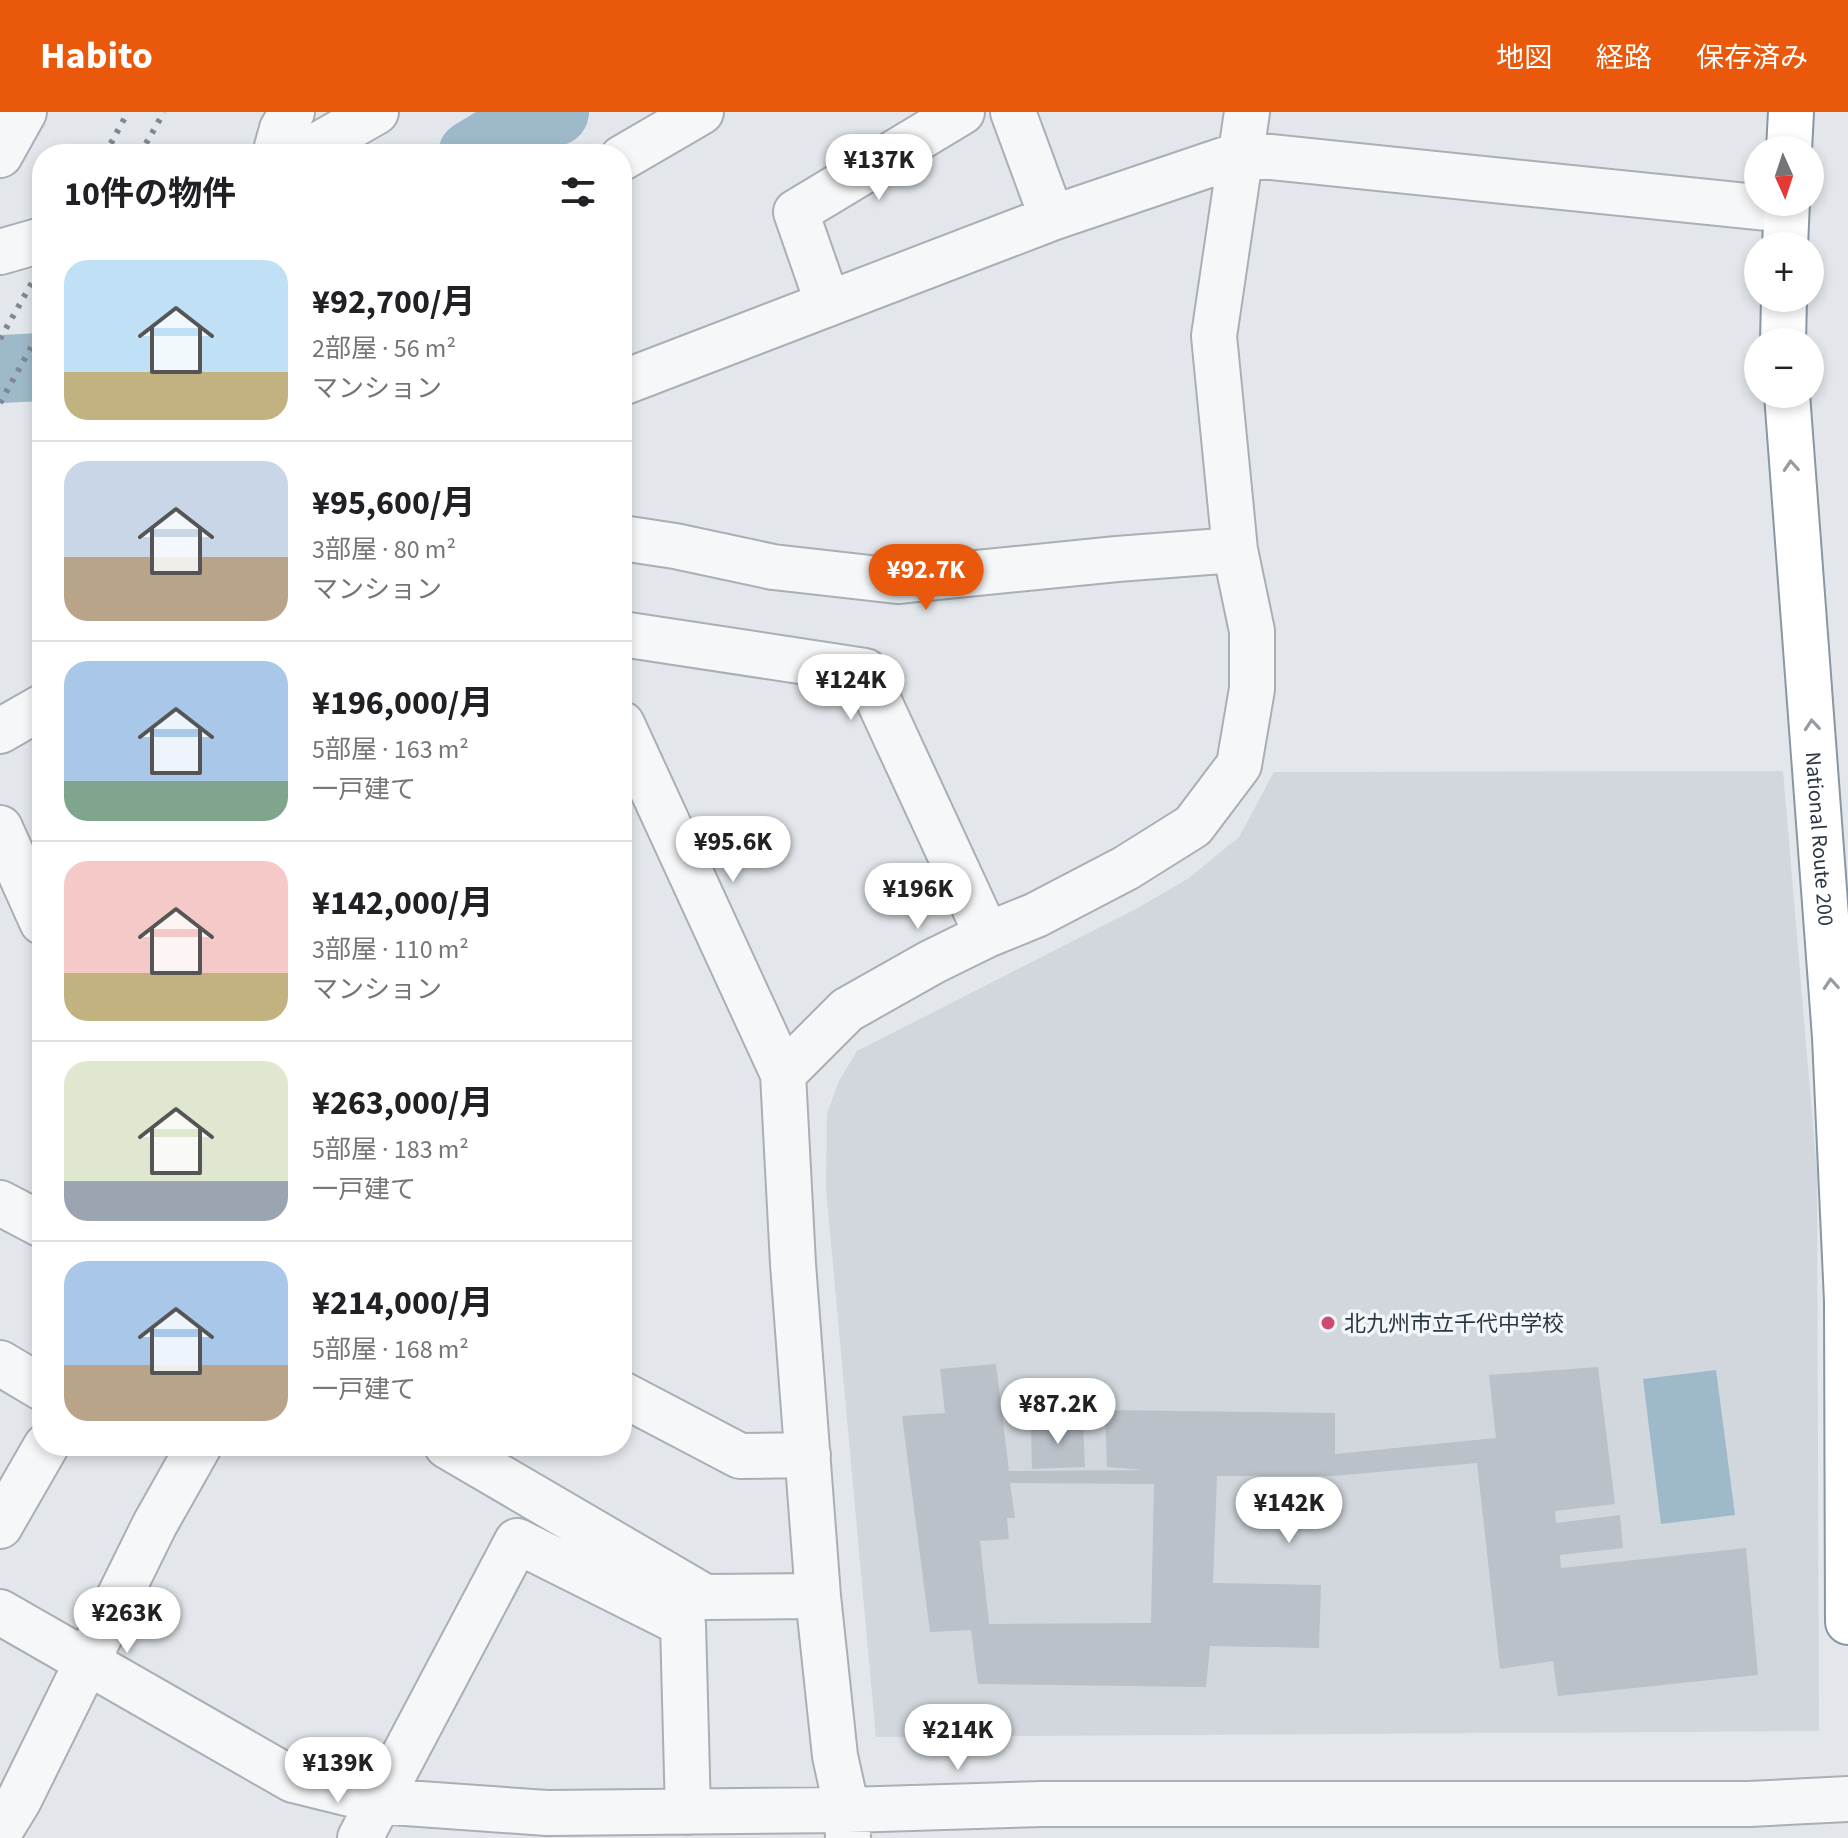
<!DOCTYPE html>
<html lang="ja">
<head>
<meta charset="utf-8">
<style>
  :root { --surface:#fff; --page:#f2f2f2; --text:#202124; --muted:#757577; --line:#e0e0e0; --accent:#ea580c }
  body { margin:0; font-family:"Source Sans 3","Noto Sans JP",sans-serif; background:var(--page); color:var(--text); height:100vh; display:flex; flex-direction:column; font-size:30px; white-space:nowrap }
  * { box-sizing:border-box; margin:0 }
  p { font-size:26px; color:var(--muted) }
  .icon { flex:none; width:44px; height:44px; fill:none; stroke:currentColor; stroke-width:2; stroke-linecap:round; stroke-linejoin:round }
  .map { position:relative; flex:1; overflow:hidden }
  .panel { position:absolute; left:32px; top:32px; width:600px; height:1312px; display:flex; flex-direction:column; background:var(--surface); border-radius:32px; box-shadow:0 4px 12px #0003 }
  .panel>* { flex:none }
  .needle { width:52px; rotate:177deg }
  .controls { position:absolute; left:1744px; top:24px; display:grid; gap:16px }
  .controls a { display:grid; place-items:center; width:80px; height:80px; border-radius:50%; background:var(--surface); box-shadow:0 4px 12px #0003; font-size:40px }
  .price { position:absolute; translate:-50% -68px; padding:0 18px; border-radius:28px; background:#fff; color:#222; font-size:26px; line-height:52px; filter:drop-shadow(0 2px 4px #0008) }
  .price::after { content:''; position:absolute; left:50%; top:48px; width:24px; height:18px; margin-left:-12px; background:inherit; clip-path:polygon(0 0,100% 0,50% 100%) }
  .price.current { background:var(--accent); color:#fff }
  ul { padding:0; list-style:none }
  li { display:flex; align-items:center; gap:24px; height:200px; padding:0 32px }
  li+li { border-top:2px solid var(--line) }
  li span { display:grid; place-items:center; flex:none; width:224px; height:160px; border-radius:24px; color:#555 }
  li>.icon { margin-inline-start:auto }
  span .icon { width:96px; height:96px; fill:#fffc; stroke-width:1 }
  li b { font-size:34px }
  h2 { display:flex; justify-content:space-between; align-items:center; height:96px; padding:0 32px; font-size:34px }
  header { display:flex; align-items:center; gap:48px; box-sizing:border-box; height:112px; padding:0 40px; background:var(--accent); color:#fff }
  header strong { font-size:38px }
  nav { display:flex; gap:44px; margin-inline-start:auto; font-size:28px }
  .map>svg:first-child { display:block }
  .built { fill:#d1d7dd }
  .water { fill:#9ebaca }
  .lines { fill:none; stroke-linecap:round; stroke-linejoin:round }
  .river { stroke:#9ebaca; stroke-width:68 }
  .building { fill:#bac1c8; fill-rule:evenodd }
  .minor-casing { stroke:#a8afb5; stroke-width:48 }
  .highway-casing { stroke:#8a97a2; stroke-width:48 }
  .minor { stroke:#f6f7f9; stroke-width:44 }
  .highway { stroke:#fff; stroke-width:44 }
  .rail { stroke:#7c8995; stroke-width:6; stroke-dasharray:4 8; stroke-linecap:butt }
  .oneway { stroke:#959ba1 }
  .poi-dot { fill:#ce4a71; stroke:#f3f6f8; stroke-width:3 }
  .labels { text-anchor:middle; stroke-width:7; stroke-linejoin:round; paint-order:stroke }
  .street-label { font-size:22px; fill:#2b3743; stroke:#f3f6f8 }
  .poi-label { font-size:22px; fill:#2b3743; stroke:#f3f6f8; text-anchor:start }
</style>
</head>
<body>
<header>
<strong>Habito</strong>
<nav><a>地図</a><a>経路</a><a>保存済み</a></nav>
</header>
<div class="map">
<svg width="1848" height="1726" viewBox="0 0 1848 1726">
  <rect width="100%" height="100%" fill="#e3e7eb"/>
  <path class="built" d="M1783 659 1817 1061 1819 1619 876 1625 826 1076 827 1002 839 969 857 939 1136 797 1189 766 1239 725 1274 660Z"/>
  <path class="water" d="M1716 1258 1735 1403 1661 1412 1643 1267Z"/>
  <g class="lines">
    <path class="river" d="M472 42 530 7 555 0
      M0 257 42 255"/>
  </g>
  <path class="building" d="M996 1252 1009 1359 1144 1358 1107 1355 1105 1298 1335 1301V1342L1496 1326 1489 1263 1598 1255 1615 1392 1555 1399 1556 1411 1620 1403 1623 1436 1560 1443 1561 1456 1746 1436 1758 1563 1558 1584 1553 1549 1500 1557 1477 1351 1334 1364H1217L1213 1471 1321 1473 1319 1536 1210 1534 1206 1575 978 1572 971 1518 930 1520 902 1304 945 1301 940 1257ZM1010 1371 1154 1372 1151 1511 989 1512 980 1429 1009 1427 1007 1406H1015Z
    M1083 1312 1085 1355 1032 1357 1031 1313Z"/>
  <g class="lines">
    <defs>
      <path id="minor" d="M1013 0 1052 106
        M275 42 282 17 292 0
        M302 42 376 0
        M0 43 24 0
        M622 46 701 0
        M0 140 42 128
        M828 192 796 100 962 0
        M622 271 1052 106 1241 42 1786 98
        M622 426 675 434 773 455 897 469 1117 447 1235 438
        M622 522 865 559 987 823
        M622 612 783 962
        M0 619 42 595
        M0 716 42 810
        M0 1091 42 1113
        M0 1251 42 1276
        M622 1282 740 1344 808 1343
        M447 1334 705 1485 818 1484
        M0 1414 46 1334
        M0 1500 293 1668 378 1689 547 1701 847 1698 1042 1692H1749L1848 1687
        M0 1719 19 1688 155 1412 199 1334
        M360 1726 517 1429 683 1512 688 1700
        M848 1726 847 1698 835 1644 818 1484 793 1152 783 962 847 898 932 850 987 823 1036 803 1126 756 1193 714 1239 653 1252 577V519L1235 438 1214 224 1247 0"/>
      <g id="highway">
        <path d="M1789 38 1791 0"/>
        <path d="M1785 134 1787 90"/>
        <path d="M1783 230 1784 186"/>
        <path id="s1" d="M1787 282 1835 925 1847 1189 1848 1510"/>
      </g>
    </defs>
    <use href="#minor" class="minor-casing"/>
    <use href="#highway" class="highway-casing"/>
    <use href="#minor" class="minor"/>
    <use href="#highway" class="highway"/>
    <path class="rail" d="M105 42 128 0
      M140 42 164 0
      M0 227 42 153
      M0 291 42 216"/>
  </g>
  <defs><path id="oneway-chevron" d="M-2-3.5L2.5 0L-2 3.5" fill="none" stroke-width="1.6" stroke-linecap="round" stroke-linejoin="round" transform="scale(2)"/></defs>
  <g class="oneway">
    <use href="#oneway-chevron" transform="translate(1791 354) rotate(-94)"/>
    <use href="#oneway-chevron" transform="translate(1812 613) rotate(-95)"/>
    <use href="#oneway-chevron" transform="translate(1831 872) rotate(-94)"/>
  </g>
  <circle class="poi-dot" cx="1328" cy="1211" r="8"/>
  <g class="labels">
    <g class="street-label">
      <text dy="8" stroke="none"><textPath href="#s1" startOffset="446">National Route 200</textPath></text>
    </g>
    <g class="poi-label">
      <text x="1344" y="1219">北九州市立千代中学校</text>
    </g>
  </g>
</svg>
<div class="controls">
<a><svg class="needle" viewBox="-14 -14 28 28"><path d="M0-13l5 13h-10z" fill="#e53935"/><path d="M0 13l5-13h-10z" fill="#757577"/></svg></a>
<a>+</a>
<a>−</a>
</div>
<b class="price" style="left:879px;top:90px">¥137K</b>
<b class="price current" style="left:926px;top:500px">¥92.7K</b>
<b class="price" style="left:851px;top:610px">¥124K</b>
<b class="price" style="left:733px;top:772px">¥95.6K</b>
<b class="price" style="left:918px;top:819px">¥196K</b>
<b class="price" style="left:1058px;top:1334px">¥87.2K</b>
<b class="price" style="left:1289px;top:1433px">¥142K</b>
<b class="price" style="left:127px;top:1543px">¥263K</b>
<b class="price" style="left:958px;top:1660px">¥214K</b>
<b class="price" style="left:338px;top:1693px">¥139K</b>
<section class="panel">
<h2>10件の物件<svg class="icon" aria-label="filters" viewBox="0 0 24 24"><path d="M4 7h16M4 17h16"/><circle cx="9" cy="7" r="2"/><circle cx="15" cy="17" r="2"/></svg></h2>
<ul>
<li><span style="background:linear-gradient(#bfe0f5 70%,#c2b280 0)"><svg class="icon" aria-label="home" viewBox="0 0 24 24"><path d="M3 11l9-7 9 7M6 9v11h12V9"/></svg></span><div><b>¥92,700/月</b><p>2部屋 · 56 m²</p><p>マンション</p></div></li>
<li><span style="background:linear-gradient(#c9d6e8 60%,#b9a48a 0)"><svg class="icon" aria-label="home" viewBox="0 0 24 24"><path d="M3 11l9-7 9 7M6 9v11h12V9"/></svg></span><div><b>¥95,600/月</b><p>3部屋 · 80 m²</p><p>マンション</p></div></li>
<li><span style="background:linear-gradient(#a9c7e8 75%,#7fa58c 0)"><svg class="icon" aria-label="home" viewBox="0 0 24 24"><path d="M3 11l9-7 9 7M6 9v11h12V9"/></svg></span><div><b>¥196,000/月</b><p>5部屋 · 163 m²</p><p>一戸建て</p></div></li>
<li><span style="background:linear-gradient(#f6c9c9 70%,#c2b280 0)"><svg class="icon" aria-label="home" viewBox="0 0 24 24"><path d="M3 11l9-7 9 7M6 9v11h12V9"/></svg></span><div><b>¥142,000/月</b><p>3部屋 · 110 m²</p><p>マンション</p></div></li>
<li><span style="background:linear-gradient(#dfe7d0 75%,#9aa5b1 0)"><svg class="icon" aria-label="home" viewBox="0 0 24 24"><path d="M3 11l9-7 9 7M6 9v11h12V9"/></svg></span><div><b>¥263,000/月</b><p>5部屋 · 183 m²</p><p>一戸建て</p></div></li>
<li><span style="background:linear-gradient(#a9c7e8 65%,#b9a48a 0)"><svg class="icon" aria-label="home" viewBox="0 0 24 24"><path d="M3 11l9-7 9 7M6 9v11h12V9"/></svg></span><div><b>¥214,000/月</b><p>5部屋 · 168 m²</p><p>一戸建て</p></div></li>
</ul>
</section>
</div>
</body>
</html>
